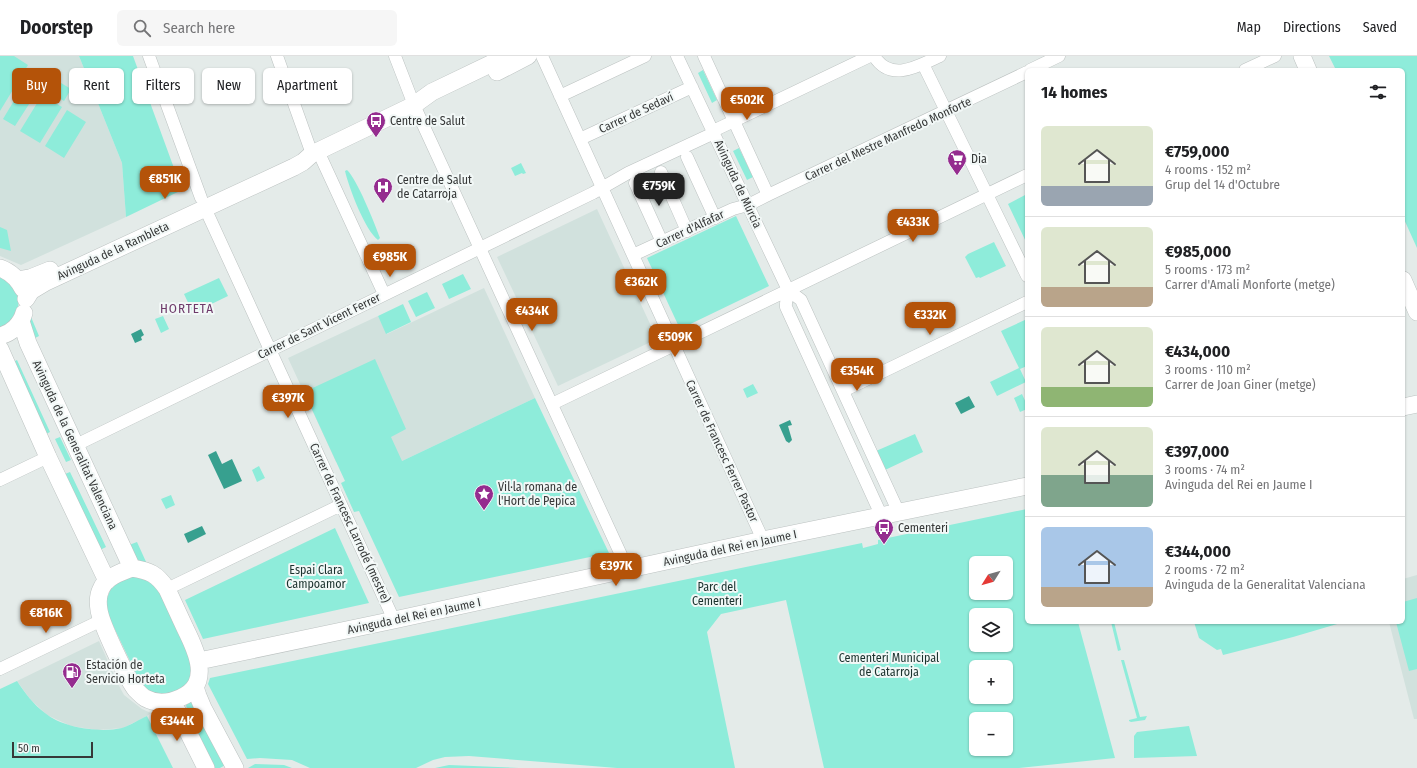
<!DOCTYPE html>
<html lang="en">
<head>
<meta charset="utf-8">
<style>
  :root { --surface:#fff; --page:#f6f6f6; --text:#202124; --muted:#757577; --line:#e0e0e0; --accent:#b45309 }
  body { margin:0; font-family:"Fira Sans Condensed",sans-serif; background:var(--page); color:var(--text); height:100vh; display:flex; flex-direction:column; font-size:15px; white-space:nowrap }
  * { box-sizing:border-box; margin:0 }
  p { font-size:13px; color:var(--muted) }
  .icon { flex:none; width:22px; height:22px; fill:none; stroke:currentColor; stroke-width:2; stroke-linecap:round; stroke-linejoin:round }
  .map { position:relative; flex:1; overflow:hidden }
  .sheet { position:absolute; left:1025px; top:12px; width:380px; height:556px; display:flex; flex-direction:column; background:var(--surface); border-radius:6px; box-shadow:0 1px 3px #0004 }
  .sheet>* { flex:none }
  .top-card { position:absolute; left:12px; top:12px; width:380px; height:36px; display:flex; gap:8px }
  .needle { width:26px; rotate:233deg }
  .controls { position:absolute; left:969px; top:500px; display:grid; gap:8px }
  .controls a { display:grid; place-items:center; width:44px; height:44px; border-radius:6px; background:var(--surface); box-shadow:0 1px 3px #0004; font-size:20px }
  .scale { position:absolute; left:12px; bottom:10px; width:81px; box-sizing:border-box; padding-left:4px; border:2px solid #363838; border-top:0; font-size:11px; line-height:14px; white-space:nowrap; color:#363838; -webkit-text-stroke:3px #f2f8f7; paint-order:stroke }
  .price { position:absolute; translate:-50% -34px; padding:0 9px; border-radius:8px; background:var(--accent); color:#fff; font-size:13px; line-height:26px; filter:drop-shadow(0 1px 2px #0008) }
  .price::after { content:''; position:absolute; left:50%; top:24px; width:12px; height:9px; margin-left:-6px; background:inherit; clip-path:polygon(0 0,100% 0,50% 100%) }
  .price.current { background:#222; color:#fff }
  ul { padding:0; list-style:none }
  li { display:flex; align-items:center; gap:12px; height:100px; padding:0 16px }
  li+li { border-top:1px solid var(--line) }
  li span { display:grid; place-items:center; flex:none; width:112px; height:80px; border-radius:6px; color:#555 }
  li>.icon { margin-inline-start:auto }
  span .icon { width:48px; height:48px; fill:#fffc; stroke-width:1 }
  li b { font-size:17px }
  h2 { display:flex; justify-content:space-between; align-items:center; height:48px; padding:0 16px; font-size:17px }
  .chip { padding:0 14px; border-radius:6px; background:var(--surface); box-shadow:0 1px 3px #0004; font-size:14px; line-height:36px }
  .chip.current { background:var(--accent); color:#fff }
  header { display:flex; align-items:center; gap:24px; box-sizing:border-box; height:56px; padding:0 20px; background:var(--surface); border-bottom:1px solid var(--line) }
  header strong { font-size:19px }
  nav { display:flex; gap:22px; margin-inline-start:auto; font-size:14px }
  .search { width:280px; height:36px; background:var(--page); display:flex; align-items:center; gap:10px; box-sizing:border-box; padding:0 14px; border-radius:6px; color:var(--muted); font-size:15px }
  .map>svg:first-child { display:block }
  .built { fill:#d1e1dd }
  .green { fill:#8eecda; fill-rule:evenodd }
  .water { fill:#37a08f }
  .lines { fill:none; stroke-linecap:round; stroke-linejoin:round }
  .street-casing { stroke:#bcc2c1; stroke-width:13 }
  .secondary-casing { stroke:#bcc2c1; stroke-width:18 }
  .street { stroke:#fff; stroke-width:12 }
  .secondary { stroke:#fff; stroke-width:17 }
  .labels { text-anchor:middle; stroke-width:4; stroke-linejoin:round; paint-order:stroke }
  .street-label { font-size:12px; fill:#363838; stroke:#f2f8f7 }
  .poi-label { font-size:12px; fill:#363838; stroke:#f2f8f7; text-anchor:start }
  .park-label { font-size:12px; fill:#1a312d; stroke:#f2f8f7 }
  .neighbourhood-label { font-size:13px; letter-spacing:1px; fill:#6e396a; stroke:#f2f8f7 }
</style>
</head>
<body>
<header>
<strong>Doorstep</strong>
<div class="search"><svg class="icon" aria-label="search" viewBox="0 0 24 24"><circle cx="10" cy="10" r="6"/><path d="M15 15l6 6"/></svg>Search here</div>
<nav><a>Map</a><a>Directions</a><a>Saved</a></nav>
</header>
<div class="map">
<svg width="1417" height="712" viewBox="0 0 1417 712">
  <rect width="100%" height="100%" fill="#e4ebe9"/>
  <path class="built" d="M0 0H79L122 107 126 161 21 209 0 200Z
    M597 153 657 283 558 330 497 201Z
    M484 232 535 342 402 405 336 406 288 302 378 260 387 278Z
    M1417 519V663H1414L1389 566H1403V523Z
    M99 585 118 628 124 639 142 653 151 657 147 660 123 672 97 674 71 670 47 659 30 643 17 625Z"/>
  <path class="green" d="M0 0H14L28 9 0 55Z
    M79 0H133L182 134 126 161 122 107Z
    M1329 0H1417V192L1403 161V14H1336Z
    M703 14 717 44 712 47 698 17Z
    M46 18 71 33 64 45 38 30Z
    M18 38 31 45 15 70 3 63Z
    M42 39 62 51 40 87 20 75Z
    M67 54 86 66 64 102 45 90Z
    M739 92 753 121 747 124 733 95Z
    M521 107 526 117 523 118 522 117 515 120 511 112Z
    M347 114C357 123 375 168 380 182L378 184C365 174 349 132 345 115Z
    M1027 138V188L1008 148Z
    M736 160 769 230 680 273 647 202Z
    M0 171 7 174 11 195 0 192Z
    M994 186 1006 210 980 222 979 221 976 222 965 201 968 198Z
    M463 218 471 233 449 243 442 228Z
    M0 219 4 221 16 234 19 243 18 252 9 268 0 273Z
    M219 222 228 240 193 257 184 238Z
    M427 236 435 252 416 261 408 245Z
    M403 248 411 266 386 278 378 260Z
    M163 260 169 273 161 277 155 263Z
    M31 261 39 280 33 283 29 271Z
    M1027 263V310L1020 313 1026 326 997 340 990 326 1019 312 1001 275Z
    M375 303 406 373 391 381 402 405 535 342 609 497 399 541 359 455 354 456 341 427 345 425 304 336Z
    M17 304 50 376 46 378 13 306Z
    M753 328 758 337 747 342 743 333Z
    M1022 338 1027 349V353L1020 356 1014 342Z
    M915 378 923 396 885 414 876 395Z
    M60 381 71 404 66 406 55 383Z
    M259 410 265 422 257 426 252 414Z
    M70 416 106 491 100 494 65 418Z
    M171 439 175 449 166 453 161 443Z
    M1027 453V566H1078L1115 702 1019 712H824L786 544 721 558 707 576 735 712H617L469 700 445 701 433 704 416 712H310L292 704 260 702 247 703 208 628 210 622 862 487 863 492 878 488V484ZM976 507H1006V537H976ZM976 559H1006V589H976ZM976 611H1006V641H976ZM976 663H1006V693H976Z
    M335 472 369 547 203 583 185 544Z
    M137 486 147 508 137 504 129 489Z
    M139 519 156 529 193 608 188 628C184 631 177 638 172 639 159 641 147 636 140 626L108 559 106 545 111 532 124 521Z
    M1417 542V613L1409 615 1396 566H1403V546Z
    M1111 566H1114L1121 594 1118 595Z
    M1194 566H1344L1293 581 1223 599 1221 593 1217 594 1199 582Z
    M1121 604H1124L1140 661 1147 660 1145 664 1131 666 1129 665V664L1137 662Z
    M17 625C25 637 33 648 45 657 63 672 100 677 122 672 131 669 140 663 147 660L173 712H0V633Z
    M190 646H192L198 652 188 657 186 649Z
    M203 663 227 708 220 712H213L192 668Z
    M1189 670 1197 700 1134 702V680L1137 676Z
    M255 708 284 709 292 712H248Z
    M449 709 519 712H435Z"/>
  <path class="water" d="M141 273 144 279 141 281 142 284 135 287 131 278Z
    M969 340 975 351 961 358 955 347Z
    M790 364 792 369 788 370 792 384 789 387 786 385 779 369Z
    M216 395 222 408 232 403 242 425 224 433 208 399Z
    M202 470 206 478 188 487 184 478Z"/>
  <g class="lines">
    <defs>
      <path id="street" d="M149 0 201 142
        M277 0 312 98
        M395 0 414 49 628 514
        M542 0 763 484
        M677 0 788 234 801 244 899 457
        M704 0 768 139
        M874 0C891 27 918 10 940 0
        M923 8 1027 220
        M1030 14 1059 0
        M1245 14 1275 0
        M560 40 645 0
        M713 75 870 0
        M580 83 692 31
        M318 95 384 238
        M687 101 715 162
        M661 116 687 175
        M635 127 662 186
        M205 152 394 564
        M633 199 733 153 748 149 768 139 1027 16
        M788 234C789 240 785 245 786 251L882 461
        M843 335 1027 246
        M552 348 1027 119
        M76 389 593 137 628 117 714 77
        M0 424 48 401
        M167 533 341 449
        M0 613 102 564"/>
      <path id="secondary" d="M1302 0 1308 14
        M497 16 528 0
        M0 212C11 216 18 223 23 233
        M18 224 30 222 50 214
        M1403 224 1417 256
        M26 243 31 235 46 226 294 111 303 106 312 98 414 49 432 36 507 0
        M21 265 28 287 132 512
        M0 280C12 277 21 268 24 257
        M0 293 48 401 107 525
        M1403 351 1417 348
        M132 512C150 515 157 518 167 533 173 546 179 559 185 572 196 594 213 628 180 642 169 647 156 648 145 642 142 640 138 636 136 634 127 623 101 568 99 554 98 548 98 539 101 533 106 521 121 516 132 512Z
        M199 605 394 564 763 484 1027 430
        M195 631 198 640 203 652 235 712
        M169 646 178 656 206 712"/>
    </defs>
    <use href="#street" class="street-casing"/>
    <use href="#secondary" class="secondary-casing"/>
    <use href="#street" class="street"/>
    <use href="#secondary" class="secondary"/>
  </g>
  <defs>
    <symbol id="bus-pin" viewBox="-11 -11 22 30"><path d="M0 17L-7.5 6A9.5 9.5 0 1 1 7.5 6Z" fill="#952c8f" stroke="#f2f8f7"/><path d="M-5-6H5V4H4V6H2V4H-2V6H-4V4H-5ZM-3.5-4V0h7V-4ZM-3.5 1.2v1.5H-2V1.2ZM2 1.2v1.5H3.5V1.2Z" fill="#fff"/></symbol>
    <symbol id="supermarket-pin" viewBox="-11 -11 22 30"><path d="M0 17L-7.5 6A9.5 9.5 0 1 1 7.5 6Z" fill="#952c8f" stroke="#f2f8f7"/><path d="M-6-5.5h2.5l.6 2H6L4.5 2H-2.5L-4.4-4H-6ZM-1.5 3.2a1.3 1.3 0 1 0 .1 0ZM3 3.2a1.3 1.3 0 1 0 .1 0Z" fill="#fff"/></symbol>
    <symbol id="hospital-pin" viewBox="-11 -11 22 30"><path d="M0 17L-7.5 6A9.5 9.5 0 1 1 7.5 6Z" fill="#952c8f" stroke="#f2f8f7"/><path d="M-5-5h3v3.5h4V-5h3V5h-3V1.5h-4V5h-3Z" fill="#fff"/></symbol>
    <symbol id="sight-pin" viewBox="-11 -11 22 30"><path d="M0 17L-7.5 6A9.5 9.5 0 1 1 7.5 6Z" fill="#952c8f" stroke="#f2f8f7"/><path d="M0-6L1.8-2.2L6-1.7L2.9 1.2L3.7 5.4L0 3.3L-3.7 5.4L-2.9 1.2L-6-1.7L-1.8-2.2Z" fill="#fff"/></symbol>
    <symbol id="fuel-pin" viewBox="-11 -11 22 30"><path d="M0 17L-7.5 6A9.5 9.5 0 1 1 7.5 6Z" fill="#952c8f" stroke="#f2f8f7"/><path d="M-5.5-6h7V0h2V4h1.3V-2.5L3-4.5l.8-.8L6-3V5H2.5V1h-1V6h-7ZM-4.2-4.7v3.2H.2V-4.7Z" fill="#fff"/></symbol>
  </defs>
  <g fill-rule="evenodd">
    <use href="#bus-pin" x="365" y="54" width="22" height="30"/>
    <use href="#supermarket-pin" x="946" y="92" width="22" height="30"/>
    <use href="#hospital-pin" x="372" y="120" width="22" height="30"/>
    <use href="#sight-pin" x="473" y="427" width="22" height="30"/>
    <use href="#bus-pin" x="873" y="461" width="22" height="30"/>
    <use href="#fuel-pin" x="61" y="605" width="22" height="30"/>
  </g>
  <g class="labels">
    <g class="street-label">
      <text transform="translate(636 57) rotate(-25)" y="4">Carrer de Sedaví</text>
      <text transform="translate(888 83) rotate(-25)" y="4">Carrer del Mestre Manfredo Monforte</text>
      <text transform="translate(738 128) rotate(65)" y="4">Avinguda de Múrcia</text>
      <text transform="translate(690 173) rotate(-25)" y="4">Carrer d'Alfafar</text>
      <text transform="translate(113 195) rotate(-25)" y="4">Avinguda de la Rambleta</text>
      <text transform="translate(319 270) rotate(-26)" y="4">Carrer de Sant Vicent Ferrer</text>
      <text transform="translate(75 389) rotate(65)" y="4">Avinguda de la Generalitat Valenciana</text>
      <text transform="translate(722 395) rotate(65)" y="4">Carrer de Francesc Ferrer Pastor</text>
      <text transform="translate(350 467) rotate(65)" y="4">Carrer de Francesc Larrodé (mestre)</text>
      <text transform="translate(730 492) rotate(-12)" y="4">Avinguda del Rei en Jaume I</text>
      <text transform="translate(414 560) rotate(-12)" y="4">Avinguda del Rei en Jaume I</text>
    </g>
    <g class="poi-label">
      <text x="390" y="69">Centre de Salut</text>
      <text x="971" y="107">Dia</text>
      <text x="397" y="128">Centre de Salut<tspan x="397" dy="14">de Catarroja</tspan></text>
      <text x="498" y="435">Vil·la romana de<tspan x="498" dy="14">l'Hort de Pepica</tspan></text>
      <text x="898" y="476">Cementeri</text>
      <text x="86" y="613">Estación de<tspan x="86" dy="14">Servicio Horteta</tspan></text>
    </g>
    <g class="park-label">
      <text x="316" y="518">Espai Clara<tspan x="316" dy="14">Campoamor</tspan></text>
      <text x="717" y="535">Parc del<tspan x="717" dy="14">Cementeri</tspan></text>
      <text x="889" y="606">Cementeri Municipal<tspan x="889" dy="14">de Catarroja</tspan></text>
    </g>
    <g class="neighbourhood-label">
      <text x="187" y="257">HORTETA</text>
    </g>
  </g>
</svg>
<div class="controls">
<a><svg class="needle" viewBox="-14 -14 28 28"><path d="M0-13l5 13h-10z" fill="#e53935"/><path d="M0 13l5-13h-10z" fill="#757577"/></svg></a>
<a><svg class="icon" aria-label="layers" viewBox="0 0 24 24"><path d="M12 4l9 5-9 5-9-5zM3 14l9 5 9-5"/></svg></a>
<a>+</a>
<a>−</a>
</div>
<div class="scale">50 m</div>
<b class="price" style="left:747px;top:65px">€502K</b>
<b class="price" style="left:165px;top:144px">€851K</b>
<b class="price current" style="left:659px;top:151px">€759K</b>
<b class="price" style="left:913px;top:187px">€433K</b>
<b class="price" style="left:390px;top:222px">€985K</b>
<b class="price" style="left:641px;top:247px">€362K</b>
<b class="price" style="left:532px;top:276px">€434K</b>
<b class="price" style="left:930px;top:280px">€332K</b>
<b class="price" style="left:675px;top:302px">€509K</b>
<b class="price" style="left:857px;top:336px">€354K</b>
<b class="price" style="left:288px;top:363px">€397K</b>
<b class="price" style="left:616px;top:531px">€397K</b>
<b class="price" style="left:46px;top:578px">€816K</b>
<b class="price" style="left:177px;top:686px">€344K</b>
<div class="top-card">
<a class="chip current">Buy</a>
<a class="chip">Rent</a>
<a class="chip">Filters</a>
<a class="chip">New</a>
<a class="chip">Apartment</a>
</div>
<section class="sheet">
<h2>14 homes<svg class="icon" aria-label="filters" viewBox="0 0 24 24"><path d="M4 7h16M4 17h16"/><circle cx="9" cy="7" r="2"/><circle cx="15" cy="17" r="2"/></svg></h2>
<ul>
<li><span style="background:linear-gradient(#dfe7d0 75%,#9aa5b1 0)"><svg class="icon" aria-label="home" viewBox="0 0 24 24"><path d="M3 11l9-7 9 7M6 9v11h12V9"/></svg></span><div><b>€759,000</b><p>4 rooms · 152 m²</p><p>Grup del 14 d'Octubre</p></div></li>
<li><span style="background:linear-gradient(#dfe7d0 75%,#b9a48a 0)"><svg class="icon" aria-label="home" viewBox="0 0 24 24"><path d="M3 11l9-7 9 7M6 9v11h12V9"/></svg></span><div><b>€985,000</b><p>5 rooms · 173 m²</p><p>Carrer d'Amali Monforte (metge)</p></div></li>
<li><span style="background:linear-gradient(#dfe7d0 75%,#8fb573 0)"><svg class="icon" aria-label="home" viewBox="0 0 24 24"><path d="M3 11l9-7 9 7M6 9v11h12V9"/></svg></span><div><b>€434,000</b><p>3 rooms · 110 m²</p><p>Carrer de Joan Giner (metge)</p></div></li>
<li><span style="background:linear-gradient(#dfe7d0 60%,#7fa58c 0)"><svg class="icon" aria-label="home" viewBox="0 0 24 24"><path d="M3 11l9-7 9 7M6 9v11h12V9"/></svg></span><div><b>€397,000</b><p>3 rooms · 74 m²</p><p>Avinguda del Rei en Jaume I</p></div></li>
<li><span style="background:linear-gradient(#a9c7e8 75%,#b9a48a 0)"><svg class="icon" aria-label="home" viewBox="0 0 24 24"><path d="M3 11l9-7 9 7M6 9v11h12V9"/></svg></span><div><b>€344,000</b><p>2 rooms · 72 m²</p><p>Avinguda de la Generalitat Valenciana</p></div></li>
</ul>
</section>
</div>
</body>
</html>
